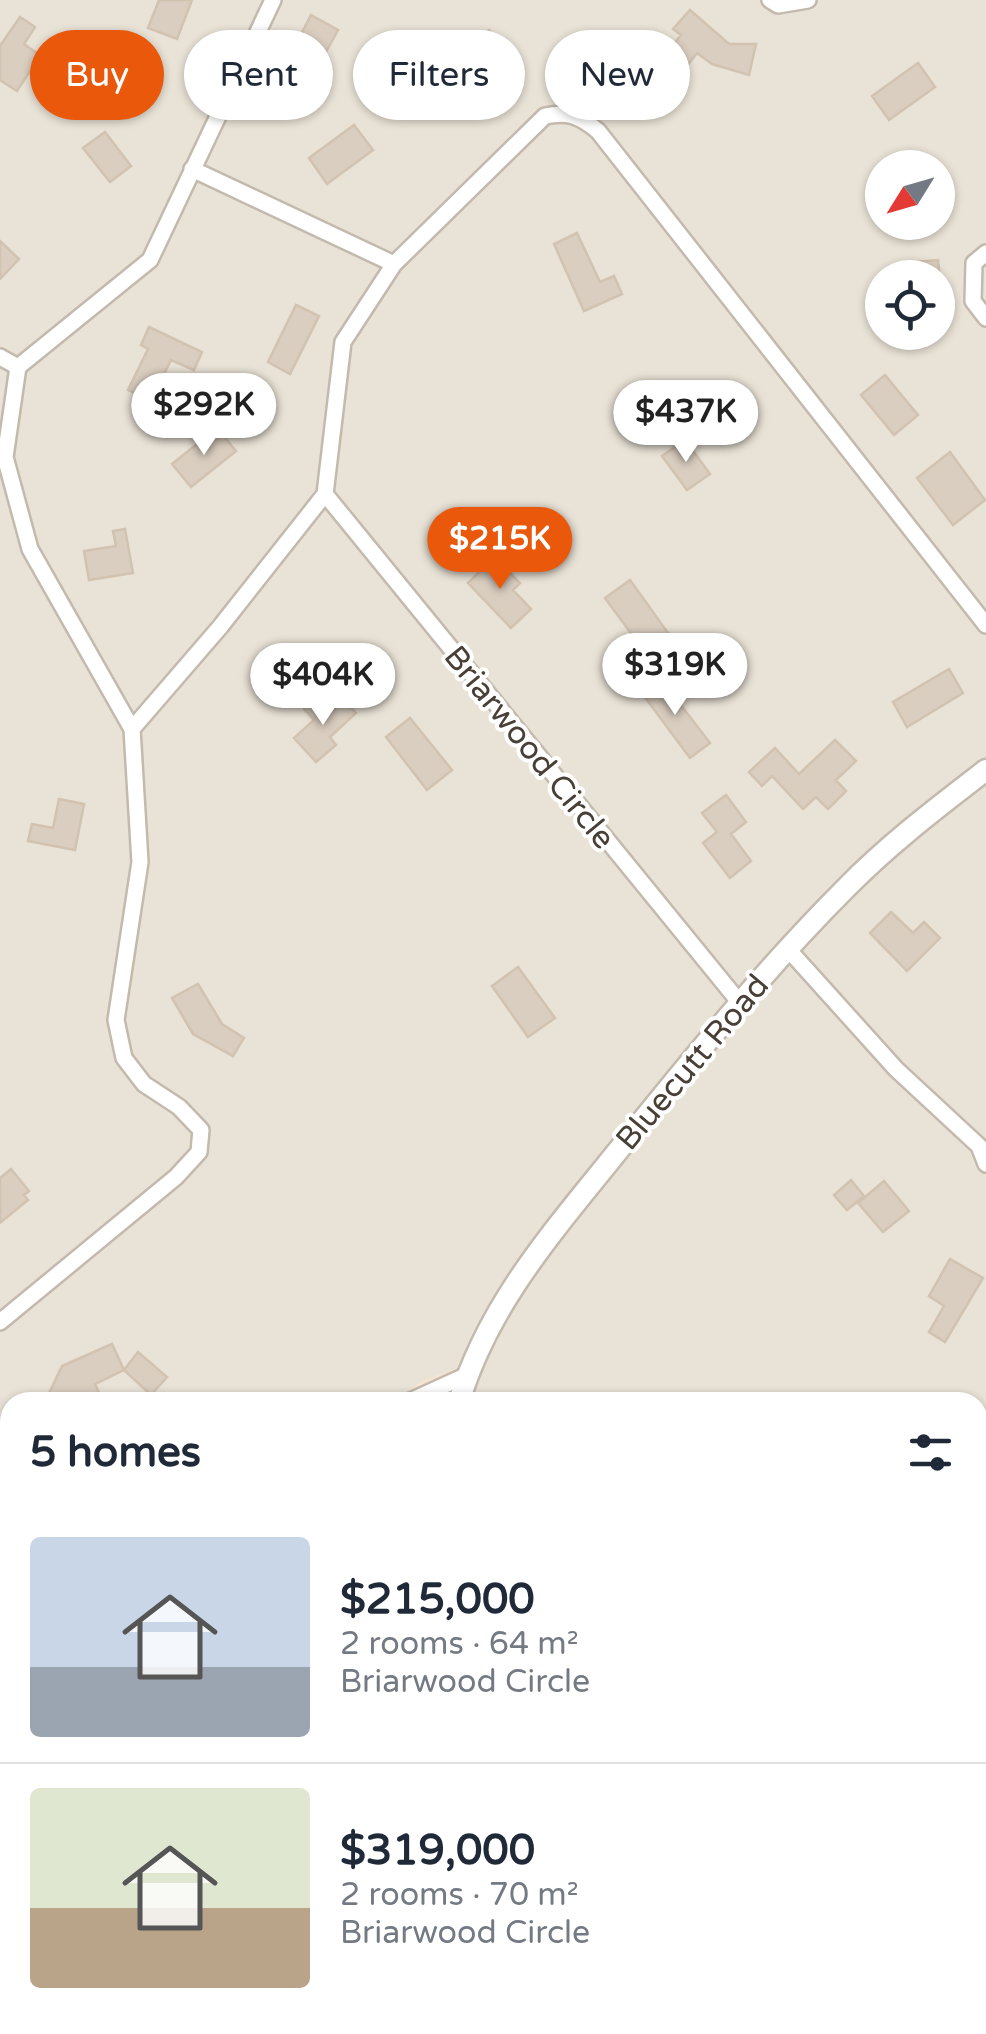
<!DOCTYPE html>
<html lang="en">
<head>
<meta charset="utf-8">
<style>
  :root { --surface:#fff; --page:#f6f6f7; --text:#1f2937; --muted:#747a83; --line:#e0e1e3; --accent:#ea580c }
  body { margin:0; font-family:"Varela Round",sans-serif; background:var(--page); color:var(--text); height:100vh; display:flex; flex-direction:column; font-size:38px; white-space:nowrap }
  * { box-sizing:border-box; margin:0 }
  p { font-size:32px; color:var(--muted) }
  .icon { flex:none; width:55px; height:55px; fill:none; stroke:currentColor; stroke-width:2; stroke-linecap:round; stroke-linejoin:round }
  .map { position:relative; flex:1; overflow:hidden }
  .panel { position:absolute; left:0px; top:1392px; width:988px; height:642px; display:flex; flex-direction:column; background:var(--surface); border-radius:30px 30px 0 0; box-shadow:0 2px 8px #0004 }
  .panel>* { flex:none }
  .hud { position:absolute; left:30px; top:30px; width:928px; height:90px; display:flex; gap:20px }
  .needle { width:65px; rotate:233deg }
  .fabs { position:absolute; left:865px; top:150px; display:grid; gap:20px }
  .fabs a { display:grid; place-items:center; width:90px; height:90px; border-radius:50%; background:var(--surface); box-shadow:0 2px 8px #0004; font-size:50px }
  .price { position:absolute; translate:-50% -85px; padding:0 22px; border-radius:35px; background:#fff; color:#222; font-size:32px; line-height:65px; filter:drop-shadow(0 2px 5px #0008) }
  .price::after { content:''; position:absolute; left:50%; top:60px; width:30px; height:22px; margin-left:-15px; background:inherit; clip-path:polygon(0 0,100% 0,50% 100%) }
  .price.on { background:var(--accent); color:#fff }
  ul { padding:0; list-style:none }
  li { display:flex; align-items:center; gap:30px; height:250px; padding:0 30px }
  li+li { border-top:2px solid var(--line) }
  li span { display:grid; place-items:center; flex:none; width:280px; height:200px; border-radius:10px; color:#555 }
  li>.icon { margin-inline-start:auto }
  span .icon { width:120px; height:120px; fill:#fffc; stroke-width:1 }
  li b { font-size:42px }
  h2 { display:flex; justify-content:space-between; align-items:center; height:120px; padding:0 30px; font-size:42px }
  .pill { padding:0 35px; border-radius:45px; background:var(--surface); box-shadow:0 2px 8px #0004; font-size:35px; line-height:90px }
  .pill.on { background:var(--accent); color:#fff }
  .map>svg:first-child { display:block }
  .residential { fill:#e9e2d6; fill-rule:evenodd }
  .commercial { fill:#f7e5d3 }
  .building { fill:#dacec0; stroke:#d2c2b0; stroke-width:2.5 }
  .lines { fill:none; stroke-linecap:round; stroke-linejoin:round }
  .minor-casing { stroke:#c3baad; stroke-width:20 }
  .tertiary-casing { stroke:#c3baad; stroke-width:25 }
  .minor { stroke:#fff; stroke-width:15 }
  .tertiary { stroke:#fff; stroke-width:20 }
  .labels { text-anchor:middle; stroke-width:8; stroke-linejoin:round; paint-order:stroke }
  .street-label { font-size:32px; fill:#484036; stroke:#fff }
</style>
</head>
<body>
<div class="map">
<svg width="986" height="2034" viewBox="0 0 986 2034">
  <rect width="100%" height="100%" fill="#f5f0e8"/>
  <path class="residential" d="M0 0H986V2034H0ZM882 168H938V222H882ZM882 278H938V332H882ZM10 1402H978V2025H10Z"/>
  <path class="commercial" d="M457 1368 448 1402H393L420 1382Z
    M10 1701V2025H286L274 2034H0V1709Z"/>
  <path class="building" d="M159 0H192L177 39 148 28Z
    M690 10 729 44H756L749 75 712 64 697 53 683 71 666 54 681 35 673 29Z
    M311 15 338 30 310 81 284 67Z
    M20 17 35 27 24 44 52 64 44 76 32 68 17 91 0 80V46Z
    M489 30 514 61 476 93 450 62Z
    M918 63 935 87 889 120 872 96Z
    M354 125 373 150 327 184 309 158Z
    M105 132 131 166 110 182 83 148Z
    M577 233 600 282 614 276 622 294 584 311 554 244Z
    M0 241 19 259 0 279Z
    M938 260 940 278H901L900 263Z
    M296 305 319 316 290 374 268 362Z
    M149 327 202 352 194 370 171 360 151 401 128 390 148 349 141 345Z
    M885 375 918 415 894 435 861 395Z
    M217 428 236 451 191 487 172 464Z
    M685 440 710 474 687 490 662 456Z
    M950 452 985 500 953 525 917 478Z
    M125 529 133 573 89 580 84 551 116 546 113 531Z
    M494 557 520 583 513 590 531 609 511 628 468 583Z
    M630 580 668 633 644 651 605 598Z
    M949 669 963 693 907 727 893 702Z
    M660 678 710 743 690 758 641 692Z
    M317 697 331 712 344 700 356 713 330 737 336 745 316 762 294 738 314 720 304 709Z
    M410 718 452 770 427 790 386 737Z
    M835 740 856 761 836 780 846 791 828 809 816 797 803 809 772 776 762 786 749 772 775 748 799 774Z
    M726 795 746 822 731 834 751 861 730 878 703 843 717 832 702 813Z
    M59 799 84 804 75 850 28 841 32 824 53 828Z
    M891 912 913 933 924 922 940 938 907 971 870 933Z
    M518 967 555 1018 528 1037 492 986Z
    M198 984 222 1024 244 1038 233 1056 193 1034 172 998Z
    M11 1169 29 1191 24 1195 28 1200 0 1223V1178Z
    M851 1180 864 1196 847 1210 834 1195Z
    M884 1181 909 1211 883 1232 858 1203Z
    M950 1259 983 1278 945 1342 929 1332 944 1306 929 1296Z
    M112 1344 124 1370 95 1384 102 1399 94 1402H45L62 1366Z
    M138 1352 167 1377 151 1395 124 1370Z"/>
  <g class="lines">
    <defs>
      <path id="minor" d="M770 0 778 5 808 0
        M192 169 394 264
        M986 253 974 263 973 301 986 318
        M0 357 18 367
        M132 729 30 549 5 457 18 367 150 260 273 0
        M787 948 896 1069 979 1146 986 1164
        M740 1003 325 494 343 342 394 264 545 116C568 111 580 116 598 131L986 625
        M0 1322 176 1177 199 1152 201 1130 179 1107 144 1084 124 1058 116 1020 140 862 132 729 220 627 325 494
        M408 1402 467 1375
        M0 1723 10 1715
        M76 2034 92 2025"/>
      <path id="tertiary" d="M459 1402C488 1303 557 1227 621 1147 693 1058 765 969 846 888 889 844 938 807 986 770
        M462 2025 463 2034"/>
    </defs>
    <use href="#minor" class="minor-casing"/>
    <use href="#tertiary" class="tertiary-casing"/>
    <use href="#minor" class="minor"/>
    <use href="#tertiary" class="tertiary"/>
  </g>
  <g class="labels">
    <g class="street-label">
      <text transform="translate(530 747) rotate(51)" y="11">Briarwood Circle</text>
      <text transform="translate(692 1062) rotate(-50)" y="11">Bluecutt Road</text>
    </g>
  </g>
</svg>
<div class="fabs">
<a><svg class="needle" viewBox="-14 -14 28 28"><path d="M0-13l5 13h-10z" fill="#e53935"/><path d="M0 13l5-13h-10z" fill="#747a83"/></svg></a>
<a><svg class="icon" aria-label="locate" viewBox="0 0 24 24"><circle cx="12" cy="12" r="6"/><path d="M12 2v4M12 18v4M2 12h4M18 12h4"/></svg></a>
</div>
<b class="price" style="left:204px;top:458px">$292K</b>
<b class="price" style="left:686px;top:465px">$437K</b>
<b class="price on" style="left:500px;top:592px">$215K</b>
<b class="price" style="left:675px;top:718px">$319K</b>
<b class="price" style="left:323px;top:728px">$404K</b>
<div class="hud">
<a class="pill on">Buy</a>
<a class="pill">Rent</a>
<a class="pill">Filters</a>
<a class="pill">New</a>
</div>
<section class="panel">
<h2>5 homes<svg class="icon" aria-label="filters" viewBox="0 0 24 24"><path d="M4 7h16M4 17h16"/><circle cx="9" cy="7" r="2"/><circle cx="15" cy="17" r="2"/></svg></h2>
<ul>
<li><span style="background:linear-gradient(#c9d6e8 65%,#9aa5b1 0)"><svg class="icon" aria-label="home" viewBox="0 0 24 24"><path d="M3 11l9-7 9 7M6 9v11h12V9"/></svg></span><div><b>$215,000</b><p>2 rooms · 64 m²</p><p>Briarwood Circle</p></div></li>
<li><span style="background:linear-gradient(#dfe7d0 60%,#b9a48a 0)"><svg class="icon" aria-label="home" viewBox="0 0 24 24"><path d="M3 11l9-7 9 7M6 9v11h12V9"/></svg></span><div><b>$319,000</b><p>2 rooms · 70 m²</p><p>Briarwood Circle</p></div></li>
</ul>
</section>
</div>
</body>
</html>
